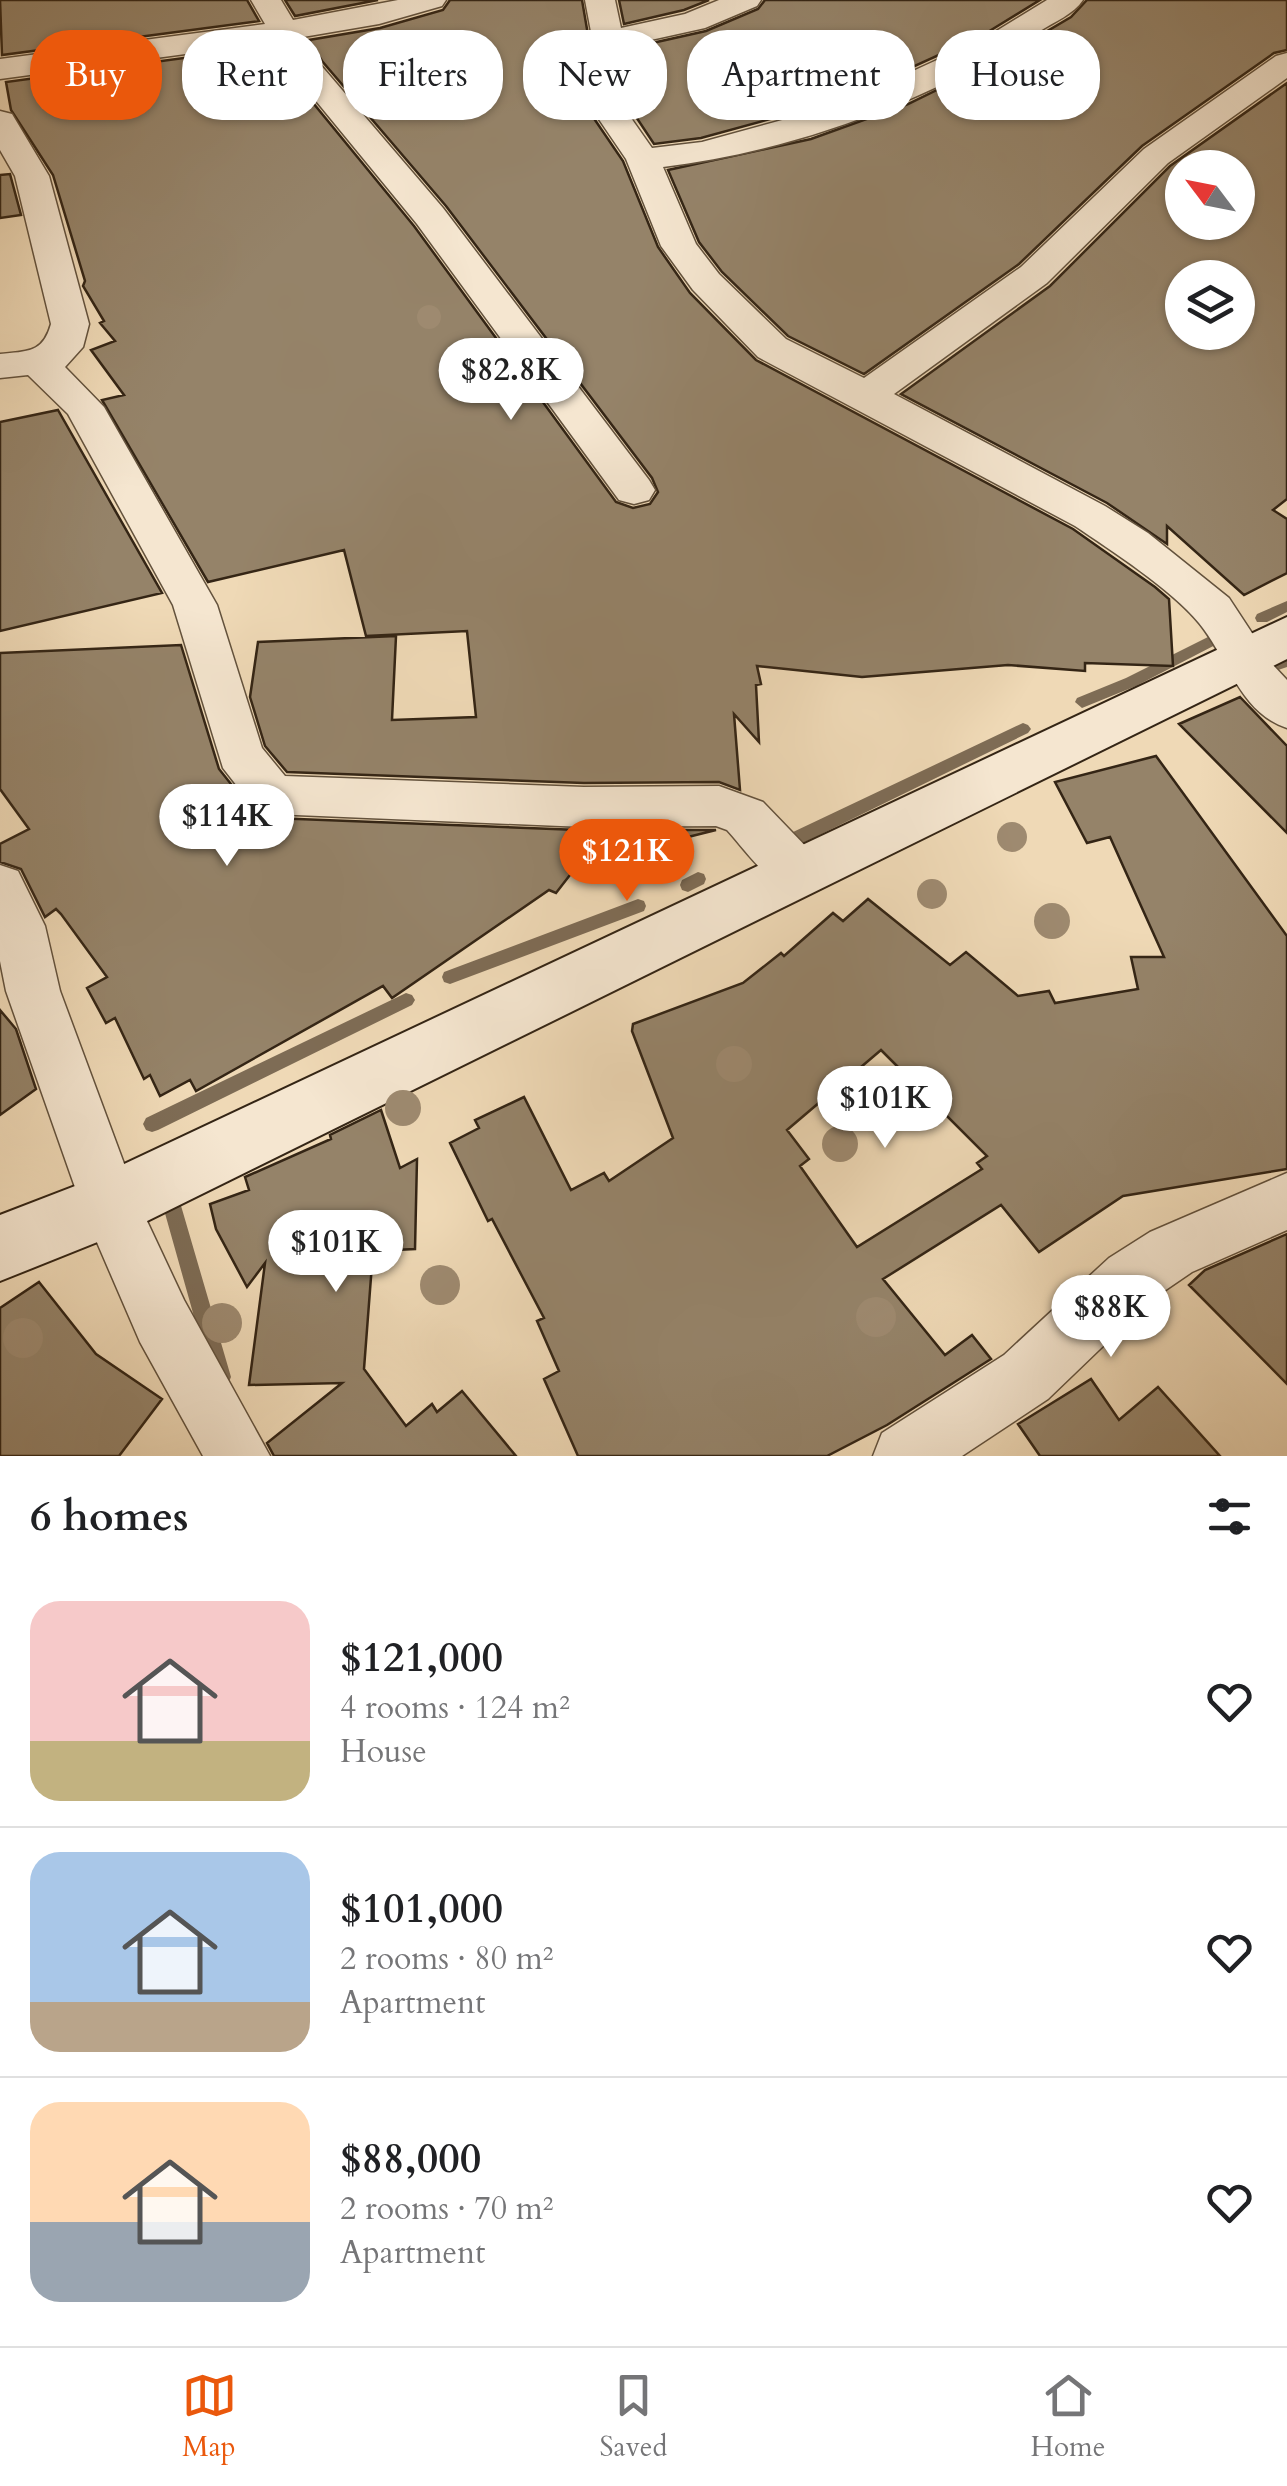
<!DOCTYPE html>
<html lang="en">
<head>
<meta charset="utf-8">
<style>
  :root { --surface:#fff; --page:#f6f6f6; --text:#202124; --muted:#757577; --line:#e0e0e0; --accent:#ea580c }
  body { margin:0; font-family:Cardo,serif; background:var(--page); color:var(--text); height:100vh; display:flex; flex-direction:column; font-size:38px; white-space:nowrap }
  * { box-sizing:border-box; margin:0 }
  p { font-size:32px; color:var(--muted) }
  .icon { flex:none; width:55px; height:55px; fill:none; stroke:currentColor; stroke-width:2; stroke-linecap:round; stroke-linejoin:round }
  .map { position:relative; height:1456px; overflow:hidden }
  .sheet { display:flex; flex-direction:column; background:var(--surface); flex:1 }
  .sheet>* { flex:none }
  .guide { position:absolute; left:30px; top:30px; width:1228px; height:90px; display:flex; gap:20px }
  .needle { width:65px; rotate:302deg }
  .buttons { position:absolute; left:1165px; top:150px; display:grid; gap:20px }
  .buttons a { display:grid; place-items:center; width:90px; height:90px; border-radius:50%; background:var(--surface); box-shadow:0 2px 8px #0004; font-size:50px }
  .price { position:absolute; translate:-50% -85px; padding:0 22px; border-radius:35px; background:#fff; color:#222; font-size:32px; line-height:65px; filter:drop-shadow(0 2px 5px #0008) }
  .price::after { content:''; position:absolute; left:50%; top:60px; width:30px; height:22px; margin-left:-15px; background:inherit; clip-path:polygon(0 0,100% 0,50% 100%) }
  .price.current { background:var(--accent); color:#fff }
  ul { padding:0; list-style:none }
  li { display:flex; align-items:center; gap:30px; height:250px; padding:0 30px }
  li+li { border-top:2px solid var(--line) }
  li span { display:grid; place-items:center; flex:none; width:280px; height:200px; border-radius:30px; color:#555 }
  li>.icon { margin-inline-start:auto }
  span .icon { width:120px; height:120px; fill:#fffc; stroke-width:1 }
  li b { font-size:42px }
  h2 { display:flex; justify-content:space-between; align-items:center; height:120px; padding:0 30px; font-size:42px }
  .pill { padding:0 35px; border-radius:40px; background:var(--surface); box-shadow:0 2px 8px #0004; font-size:35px; line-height:90px }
  .pill.current { background:var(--accent); color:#fff }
  .menu { display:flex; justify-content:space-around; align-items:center; height:140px; border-top:2px solid var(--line); background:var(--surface); font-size:28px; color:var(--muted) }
  .menu a { display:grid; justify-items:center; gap:5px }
  .menu .current { color:var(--accent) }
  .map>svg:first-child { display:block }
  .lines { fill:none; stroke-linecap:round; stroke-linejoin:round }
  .stream { fill:#7e6c55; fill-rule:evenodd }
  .building { fill:#958369; stroke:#342515; stroke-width:2.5; fill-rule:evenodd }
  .street-casing { stroke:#63523d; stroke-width:3 }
  .secondary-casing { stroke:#342515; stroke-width:4 }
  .street { fill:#f5e6d0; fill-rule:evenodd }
  .secondary { fill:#f5e6d0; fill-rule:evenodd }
  .tree { fill:#9e8a70 }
</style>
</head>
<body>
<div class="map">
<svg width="1287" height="1456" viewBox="0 0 1287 1456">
  <rect width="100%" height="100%" fill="#efd9b6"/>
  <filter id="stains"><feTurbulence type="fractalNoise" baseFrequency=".002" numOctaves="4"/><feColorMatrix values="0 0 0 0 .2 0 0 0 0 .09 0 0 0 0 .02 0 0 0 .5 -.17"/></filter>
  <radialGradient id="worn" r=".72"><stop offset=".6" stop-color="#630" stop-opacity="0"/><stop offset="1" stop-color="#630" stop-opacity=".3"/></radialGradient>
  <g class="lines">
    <path class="stream" d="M1287 601V612L1267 622H1257L1255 618 1257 614Z
      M1218 632 1223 633 1225 637 1223 641 1136 686 1082 708 1075 702 1077 698 1126 678Z
      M1287 656V667L1257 677 1250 672 1252 668Z
      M1023 723 1028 725 1031 729 1028 733 803 843H791L789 838 791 833Z
      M698 872 704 874 706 879 704 884 688 892 682 890 680 885 682 880Z
      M638 899 644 901 646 906 644 911 450 984 444 982 442 977 444 972Z
      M406 993 412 995 415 1000 412 1005 158 1130 152 1132 146 1130 143 1124 146 1118Z
      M168 1183 175 1186 177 1192 231 1377 228 1384 221 1387 214 1384 211 1377 159 1192 161 1186Z"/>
  </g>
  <path class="building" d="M0 0H247L259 21 2 55Z
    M285 0H378L295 16Z
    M450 0H582L588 35 570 48 561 70 623 161 658 247 690 293 756 360 1073 529 1155 587 1169 599 1173 666 1085 663V671L1008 665 862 677 757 666 761 684 756 685 759 742 734 714 740 790 719 782 584 783 287 772 265 746 250 697 258 642 396 636 392 720 476 717 467 631 366 636 344 550 208 582 102 400 124 395 91 350 115 341 100 323 104 321 83 286 85 281 53 175 11 110 6 82 273 46 291 76 414 226 616 502 633 508 650 504 658 492 652 478 446 206 322 61 309 40 380 28 443 10Z
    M619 0H709L684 10 624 24Z
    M765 0H1040L983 35 840 100 701 138 654 144 601 64 621 50 706 31 758 9Z
    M1087 0H1287V50L1274 53 1142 146 1019 264 864 374 788 336 722 272 699 242 668 170 811 139 908 104 1000 59 1071 17Z
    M1287 83V499L1273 510 1287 519V573L1244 595 1167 526V544L1107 503 901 394 1050 286 1170 166ZM1182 168H1238V222H1182ZM1182 278H1238V332H1182Z
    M10 174 21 215 0 218V175Z
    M58 410 162 593 0 631V422Z
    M181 645 219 769 254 813 272 818 604 831 556 893 549 890 392 998 383 986 196 1091 190 1080 160 1096 150 1075 144 1079 115 1018 106 1023 87 988 107 977 61 914 56 909 45 917 21 869 0 862V844L29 829 0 789V653Z
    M1240 697 1287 746V833L1179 724Z
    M1156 756 1287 936V1169L1123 1196 1039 1252 1001 1205 883 1279 945 1355 972 1335 991 1359 887 1425 827 1456H578L544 1379 559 1371 537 1321 544 1318 492 1219 488 1221 450 1143 479 1128 475 1120 524 1097 571 1190 604 1173 609 1181 673 1138 632 1031 633 1024 743 983 781 953 784 956 833 913 843 921 868 899 950 965 966 952 1018 996 1049 991 1055 1003 1138 989 1131 957H1164L1110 837 1087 843 1055 782ZM881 1050 987 1156 977 1163 982 1169 857 1247 800 1166 809 1159 787 1130Z
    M651 830H716L656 845Z
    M0 1010 16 1029 36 1089 0 1115Z
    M381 1110 400 1168 417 1159 415 1249 373 1251 364 1369 406 1426 432 1404 437 1412 462 1391 516 1456H274L267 1443 342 1383 249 1385 265 1263 247 1287 216 1229 210 1204 249 1190 245 1177 331 1139 330 1135Z
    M1287 1234V1384L1189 1285 1205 1270Z
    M39 1282 96 1354 162 1399 119 1456H0V1308Z
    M1091 1379 1119 1420 1158 1387 1220 1456H1040L1018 1424Z"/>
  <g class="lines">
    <defs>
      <path id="street" d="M251 0H281L293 20 398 0H446L442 6 379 24 303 37 319 63 443 208 649 480 655 490 649 500 634 504 619 500 417 224 294 74 275 42 0 79V59L265 24Z
        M585 0H615L621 28 685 14 719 0H761L757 6 705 28 619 47 598 62 596 68 652 148 702 142 841 104 985 38 1047 0H1083C1074 14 1054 22 1040 31 931 100 791 152 663 167L696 244 719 274 786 339 864 378 1021 267 1144 149 1276 56 1287 53V78L1168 163 1047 283 894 394 1105 506 1148 533 1229 598 1273 665 1287 680V728C1240 713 1228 658 1199 623 1171 589 1112 551 1075 526L758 357 693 290 661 246 626 159 564 68 573 50 592 37Z
        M0 111 12 114 49 176 89 324 83 347 65 367 104 407 217 605 262 748 285 776 584 787 719 786 763 802 816 857 823 872 816 887C776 900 752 857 727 830L716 826 584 827 272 814 255 809 223 768 173 605 68 414 28 375 0 378V354C28 351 43 353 51 324L15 176 0 150Z
        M0 865 18 871 45 926 60 991 139 1204 184 1300 270 1456H203L140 1342 83 1210 6 991 0 961Z
        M1287 1173V1230L1192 1272 1151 1300 1048 1399 962 1456H873L882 1433 1004 1355 1109 1258 1150 1232Z"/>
      <path id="secondary" d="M1287 617V659L135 1227 0 1281V1215L88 1181Z"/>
    </defs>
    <use href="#street" class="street-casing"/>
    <use href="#secondary" class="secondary-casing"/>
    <use href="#street" class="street"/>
    <use href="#secondary" class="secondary"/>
  </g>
  <g class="tree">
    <circle cx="429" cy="317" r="12"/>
    <circle cx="1012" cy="837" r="15"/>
    <circle cx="932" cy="894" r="15"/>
    <circle cx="1052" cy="921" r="18"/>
    <circle cx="734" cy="1064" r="18"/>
    <circle cx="403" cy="1108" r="18"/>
    <circle cx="840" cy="1144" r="18"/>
    <circle cx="440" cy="1285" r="20"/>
    <circle cx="876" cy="1317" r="20"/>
    <circle cx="222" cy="1323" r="20"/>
    <circle cx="23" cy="1338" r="20"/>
  </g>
  <rect width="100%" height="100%" filter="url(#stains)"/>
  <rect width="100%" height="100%" fill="url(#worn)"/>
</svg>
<div class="buttons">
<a><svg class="needle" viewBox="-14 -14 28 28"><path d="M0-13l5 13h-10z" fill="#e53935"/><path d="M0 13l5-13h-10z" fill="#757577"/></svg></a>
<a><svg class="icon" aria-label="layers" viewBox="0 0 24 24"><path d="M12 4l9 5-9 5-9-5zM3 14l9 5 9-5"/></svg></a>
</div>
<b class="price" style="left:511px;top:423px">$82.8K</b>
<b class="price" style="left:227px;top:869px">$114K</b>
<b class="price current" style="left:627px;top:904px">$121K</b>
<b class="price" style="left:885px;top:1151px">$101K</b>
<b class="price" style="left:336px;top:1295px">$101K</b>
<b class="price" style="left:1111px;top:1360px">$88K</b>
<div class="guide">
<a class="pill current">Buy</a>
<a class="pill">Rent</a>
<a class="pill">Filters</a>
<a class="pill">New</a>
<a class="pill">Apartment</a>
<a class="pill">House</a>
</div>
</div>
<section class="sheet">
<h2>6 homes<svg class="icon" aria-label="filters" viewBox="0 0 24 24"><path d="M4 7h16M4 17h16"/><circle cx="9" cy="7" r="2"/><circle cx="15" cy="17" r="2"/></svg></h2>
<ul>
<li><span style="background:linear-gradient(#f6c9c9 70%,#c2b280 0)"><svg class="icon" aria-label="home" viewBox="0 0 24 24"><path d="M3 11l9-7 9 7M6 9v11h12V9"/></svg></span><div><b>$121,000</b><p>4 rooms · 124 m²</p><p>House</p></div><svg class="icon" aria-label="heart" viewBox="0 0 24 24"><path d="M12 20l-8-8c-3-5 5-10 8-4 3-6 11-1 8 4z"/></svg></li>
<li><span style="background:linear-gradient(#a9c7e8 75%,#b9a48a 0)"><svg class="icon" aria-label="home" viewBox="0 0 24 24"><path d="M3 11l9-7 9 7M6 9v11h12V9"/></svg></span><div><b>$101,000</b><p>2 rooms · 80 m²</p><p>Apartment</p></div><svg class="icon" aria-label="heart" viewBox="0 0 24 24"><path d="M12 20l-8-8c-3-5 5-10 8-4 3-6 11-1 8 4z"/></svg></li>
<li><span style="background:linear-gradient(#ffd9b3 60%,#9aa5b1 0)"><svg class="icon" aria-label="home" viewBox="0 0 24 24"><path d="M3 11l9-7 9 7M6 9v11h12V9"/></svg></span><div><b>$88,000</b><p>2 rooms · 70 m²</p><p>Apartment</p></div><svg class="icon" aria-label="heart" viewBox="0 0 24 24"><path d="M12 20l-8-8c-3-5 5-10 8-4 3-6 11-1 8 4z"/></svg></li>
</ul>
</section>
<nav class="menu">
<a class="current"><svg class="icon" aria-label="map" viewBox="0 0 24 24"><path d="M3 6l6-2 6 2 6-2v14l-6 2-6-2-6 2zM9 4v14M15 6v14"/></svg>Map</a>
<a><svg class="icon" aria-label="saved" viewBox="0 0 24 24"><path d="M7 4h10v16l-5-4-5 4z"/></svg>Saved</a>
<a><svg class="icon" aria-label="home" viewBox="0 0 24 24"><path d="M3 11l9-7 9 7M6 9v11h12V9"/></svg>Home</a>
</nav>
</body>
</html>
